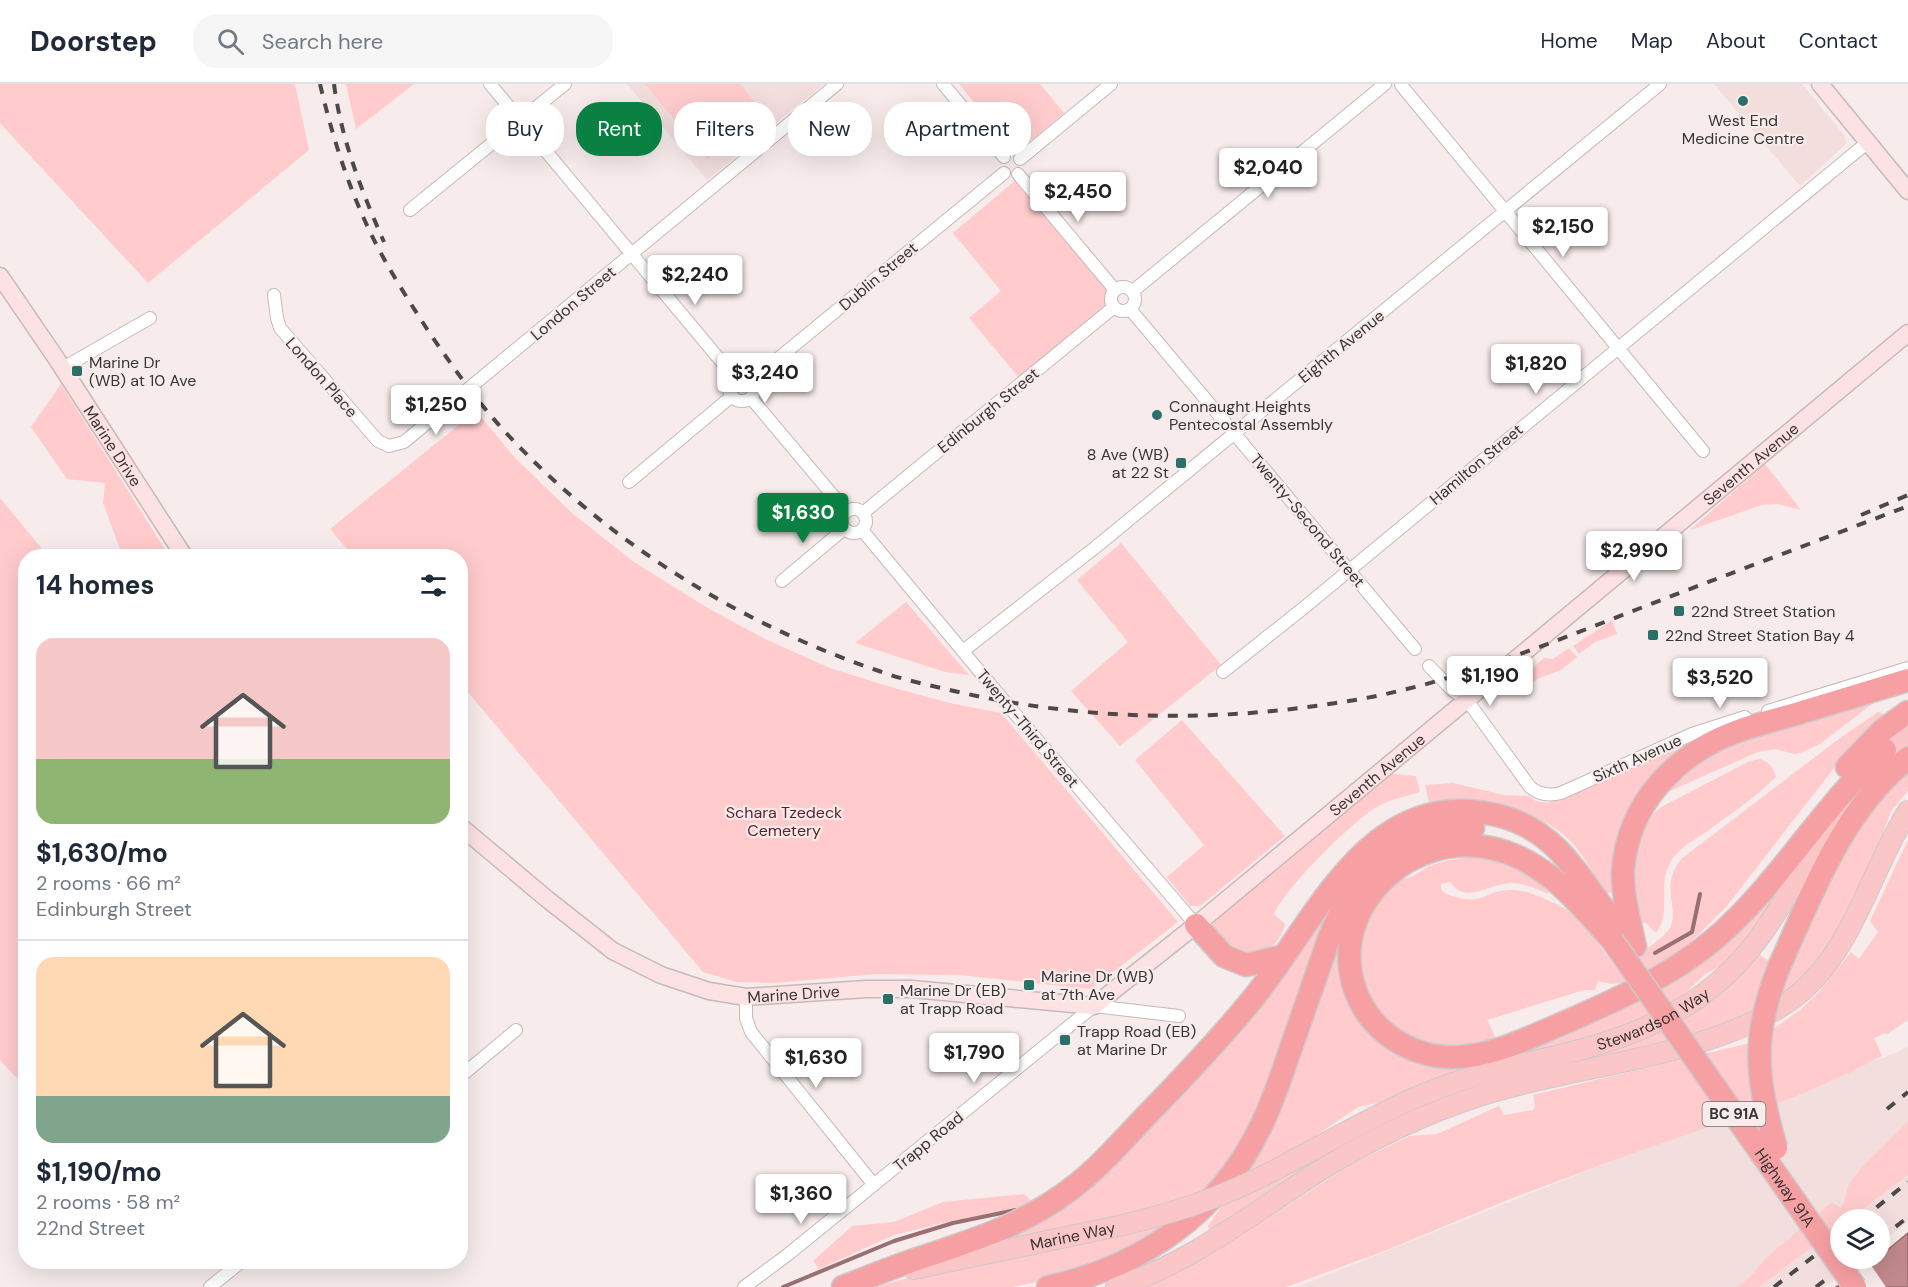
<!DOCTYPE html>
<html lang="en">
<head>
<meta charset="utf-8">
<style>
  :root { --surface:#fff; --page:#f6f6f7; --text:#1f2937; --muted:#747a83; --line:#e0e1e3; --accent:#0b8043 }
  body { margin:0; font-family:"DM Sans",sans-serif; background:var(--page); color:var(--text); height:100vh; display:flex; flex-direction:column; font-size:22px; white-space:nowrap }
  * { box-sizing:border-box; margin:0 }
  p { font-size:20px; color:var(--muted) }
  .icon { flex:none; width:33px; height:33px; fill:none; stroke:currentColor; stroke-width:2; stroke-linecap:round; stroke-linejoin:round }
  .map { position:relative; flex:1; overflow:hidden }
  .sheet { position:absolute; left:18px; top:465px; width:450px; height:720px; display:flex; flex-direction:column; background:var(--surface); border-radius:24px; box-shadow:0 6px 24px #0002 }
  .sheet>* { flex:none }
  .hud { position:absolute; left:486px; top:18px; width:570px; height:54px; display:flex; gap:12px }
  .tools { position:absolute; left:1830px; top:1125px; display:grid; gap:12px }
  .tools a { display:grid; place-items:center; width:60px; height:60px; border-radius:50%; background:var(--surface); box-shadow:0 6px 24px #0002; font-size:30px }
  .price { position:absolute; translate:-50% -51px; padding:0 14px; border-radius:6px; background:#fff; color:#222; font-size:20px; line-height:39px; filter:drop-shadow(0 2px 3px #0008) }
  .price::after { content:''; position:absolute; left:50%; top:36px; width:18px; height:14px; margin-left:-9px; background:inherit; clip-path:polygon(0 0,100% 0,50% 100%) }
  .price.current { background:var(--accent); color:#fff }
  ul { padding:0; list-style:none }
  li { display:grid; align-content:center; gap:12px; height:318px; padding:0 18px }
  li+li { border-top:2px solid var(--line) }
  li span { display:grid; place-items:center; height:186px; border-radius:18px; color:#555 }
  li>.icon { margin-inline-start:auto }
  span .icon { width:108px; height:108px; fill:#fffc; stroke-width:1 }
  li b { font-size:26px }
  h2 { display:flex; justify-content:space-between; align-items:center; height:72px; padding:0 18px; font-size:26px }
  .chip { padding:0 21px; border-radius:24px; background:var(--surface); box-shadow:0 6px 24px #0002; font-size:21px; line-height:54px }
  .chip.current { background:var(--accent); color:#fff }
  header { display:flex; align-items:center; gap:36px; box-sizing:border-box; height:84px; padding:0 30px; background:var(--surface); border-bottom:2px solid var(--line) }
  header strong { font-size:28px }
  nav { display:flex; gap:33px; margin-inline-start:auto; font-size:21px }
  .search { width:420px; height:54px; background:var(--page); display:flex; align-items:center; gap:15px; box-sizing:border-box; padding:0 21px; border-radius:24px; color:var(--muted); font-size:22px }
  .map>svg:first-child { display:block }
  .built { fill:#f3dede }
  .green { fill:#ffcbcc }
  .water { fill:#c1898b; stroke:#987071; stroke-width:1.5 }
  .pier { fill:#f7ebeb }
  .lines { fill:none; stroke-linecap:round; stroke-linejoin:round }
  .stream { stroke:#987071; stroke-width:4 }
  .street-casing { stroke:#c5b9b9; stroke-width:14 }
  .secondary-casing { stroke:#c5b9b9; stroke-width:19 }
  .primary-casing { stroke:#cccaca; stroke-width:22 }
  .highway-casing { stroke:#cccaca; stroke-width:25 }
  .street { stroke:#fff; stroke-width:12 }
  .secondary { stroke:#fde2e4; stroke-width:16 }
  .primary { stroke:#fac6c8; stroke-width:20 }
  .highway { stroke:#f7a0a4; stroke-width:22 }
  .rail { stroke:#4e4949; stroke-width:4; stroke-dasharray:10 10; stroke-linecap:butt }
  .primary-bridge-casing { stroke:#cccaca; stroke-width:22; stroke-linecap:butt }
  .highway-bridge-casing { stroke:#cccaca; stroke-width:25; stroke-linecap:butt }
  .primary-bridge { stroke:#fac6c8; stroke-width:20 }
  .highway-bridge { stroke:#f7a0a4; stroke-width:22 }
  .poi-dot { fill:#297068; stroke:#f7ebeb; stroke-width:2 }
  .labels { text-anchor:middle; stroke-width:4.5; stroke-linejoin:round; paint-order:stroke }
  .shield { fill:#f7ebeb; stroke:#726c6c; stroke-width:1.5 }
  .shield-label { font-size:15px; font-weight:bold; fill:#393535 }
  .poi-label { font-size:16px; fill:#393535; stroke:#f7ebeb; text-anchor:start }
  .street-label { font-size:16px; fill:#393535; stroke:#f7ebeb }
  .park-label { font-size:16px; fill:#611c24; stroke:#f7ebeb }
</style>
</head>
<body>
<header>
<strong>Doorstep</strong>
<div class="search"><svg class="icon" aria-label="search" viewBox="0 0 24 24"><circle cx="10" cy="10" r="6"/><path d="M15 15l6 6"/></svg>Search here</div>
<nav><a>Home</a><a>Map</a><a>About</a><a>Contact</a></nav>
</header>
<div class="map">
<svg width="1908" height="1203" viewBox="0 0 1908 1203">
  <rect width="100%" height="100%" fill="#f7ebeb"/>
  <path class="built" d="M627 0H824L707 96Z
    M1714 0H1802L1845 52 1846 60 1800 102Z
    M1908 962V1138L1880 1160V1136H1840V1174L1861 1175 1825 1203H1297L1694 1044 1898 968Z"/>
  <path class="green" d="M0 0H295L309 66 148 199 0 39Z
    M346 0H414L356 45Z
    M645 0H740L763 28 707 75Z
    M959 0H1040L1064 29 1016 69Z
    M1017 95 1117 215 1020 295 969 234 1001 207 953 149Z
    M61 300 169 472H102L120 465 103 419 105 399 67 395 31 343Z
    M476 327 516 375 573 430 634 478 706 523 765 555 830 584 894 604 954 620 1001 629 1178 838 1091 905 960 891 876 890 775 899 737 898 703 888 461 600 460 472H353L330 445Z
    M1765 380 1801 426 1777 420 1762 421 1690 446Z
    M0 414 48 472H26L25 1003 0 976Z
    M1121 459 1221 581 1120 662 1071 607 1128 558 1077 496Z
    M906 518 969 591 945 588 855 559Z
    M1612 536 1617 550 1595 558 1579 570 1573 562Z
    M1569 564 1577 573 1561 586 1537 595 1525 605 1519 598 1520 595 1544 574 1553 575Z
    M1876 617 1820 660 1803 668 1794 670 1775 665 1758 668 1663 710 1677 692 1733 660Z
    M1878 628 1882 629 1884 631 1881 635 1834 684 1726 823 1684 865 1660 880 1626 898 1612 900 1598 897 1595 906H1584L1487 936 1497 956 1461 963 1428 961 1408 953 1391 941 1374 923 1359 887 1360 863 1371 824 1397 797 1413 792 1429 782 1446 777 1469 773 1504 777 1537 792 1549 810C1537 805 1524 799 1512 799 1491 798 1466 822 1450 798L1441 800V805C1445 810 1447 810 1452 812 1485 822 1483 807 1510 806 1526 805 1548 816 1562 823 1584 835 1602 866 1617 885 1629 877 1664 855 1670 844 1680 822 1659 804 1681 775L1840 654Z
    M1182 636 1285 752 1200 822H1190L1167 793 1204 761 1135 676Z
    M1674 666 1676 669 1664 678 1641 706 1614 808 1605 810C1594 792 1586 774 1572 759 1549 733 1496 715 1462 715 1451 715 1440 717 1429 719L1425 701 1453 699 1504 711 1528 712 1536 717 1548 719 1585 701Z
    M1759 675C1768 676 1774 685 1776 693 1755 714 1730 730 1706 748 1695 755 1681 763 1673 774 1655 799 1673 827 1656 849L1645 838 1639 841 1632 796 1638 758 1648 738 1656 727 1663 722 1748 678Z
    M1908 685V707L1891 727 1876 769 1841 843 1807 894 1751 932 1687 954 1481 1005 1213 1150 1209 1147 1208 1142 1227 1114 1339 853 1341 868 1406 972 1567 947 1638 917 1671 898 1783 792 1781 806 1741 863 1724 880 1704 891 1681 913 1650 934 1387 1017 1358 1023 1296 1065 1387 1034 1718 908 1760 871 1772 879 1817 819 1860 739Z
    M1392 690 1416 692 1420 708C1407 712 1392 715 1380 721 1355 734 1285 804 1274 830L1285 840C1278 868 1258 870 1234 869L1209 841H1213L1215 834Z
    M1908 756V936L1886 951 1885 949 1874 954 1882 972 1849 989 1792 1014 1625 1072 1510 1115 1382 1168 1286 1203H1140L1200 1176 1354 1079 1409 1052 1437 1050 1499 1022 1504 1031 1533 1026 1535 1023 1533 1011 1754 958 1799 927 1818 909 1851 868 1859 875 1878 848 1870 837Z
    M1332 818 1336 820 1272 1000 1229 1083 1157 1151 1060 1194 1011 1203H875L926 1189 1030 1152 1011 1154 1038 1139Z
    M1908 1038V1091L1849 1135 1840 1136V1142L1759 1203H1737L1749 1194 1767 1173 1832 1118 1841 1124C1847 1116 1845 1105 1851 1097 1867 1075 1889 1057 1908 1038Z
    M1024 1110 1035 1121 947 1138 894 1151 819 1185 813 1177 852 1142 894 1138 943 1118Z"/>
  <path class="water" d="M1908 1149V1203H1836L1876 1175 1880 1174V1172Z"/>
  <path class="pier" d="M1868 1177 1886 1203H1841L1838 1198Z"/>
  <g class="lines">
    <path class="stream" d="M1655 869 1692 848 1700 810
      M783 1203 894 1157 953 1139 1016 1126"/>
    <defs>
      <path id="street" d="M490 0 735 294
        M943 0 1004 73
        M1401 1 1703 367
        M1020 75 1111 0
        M1018 90 1115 206
        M410 126 565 0
        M1111 215a12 12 0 1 1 24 0a12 12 0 1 1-24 0Z
        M1133 207 1385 0
        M274 211 277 234 280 244 378 357 389 362 404 358 837 0
        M1130 225 1415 565
        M63 284 150 234
        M729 304a13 13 0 1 1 26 0a13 13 0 1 1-26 0Z
        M752 296 1004 89
        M751 314 846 427
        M629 398 732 312
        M842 437a12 12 0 1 1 24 0a12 12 0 1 1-24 0Z
        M863 429 1114 223
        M862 446 1010 624 1196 841
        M782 497 844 445
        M963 567 1097 462 1660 0
        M1429 582 1452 606 1467 616 1530 703C1539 711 1549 712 1561 709L1692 650 1745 633
        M1223 588 1306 522 1868 58
        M1768 627 1908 584
        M746 913V934L751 948 874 1101
        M460 993 516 946
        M210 1203 241 1178
        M744 1203 786 1172 1094 922 1179 932"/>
      <g id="secondary">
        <path d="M1820 0 1908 107"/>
        <path id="s1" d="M0 192 58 277 184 472"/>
        <path id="s2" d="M460 742 547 815 613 867 661 891 709 907 746 913 866 905H912L1094 922 1196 841 1908 249"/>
      </g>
      <g id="primary">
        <path d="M1876 678 1885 666 1908 648"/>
        <path id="s3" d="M1290 1078C1343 1050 1395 1019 1453 999 1551 967 1643 966 1724 893 1776 846 1800 780 1840 725"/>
        <path id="s4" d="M914 1185 1123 1141"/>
        <path d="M1116 1203C1192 1179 1254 1127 1321 1086 1371 1055 1424 1030 1479 1012 1576 980 1716 974 1796 912 1854 866 1870 787 1908 727"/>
      </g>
      <path id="highway" d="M1847 683 1883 646 1908 628
        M1196 841 1224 872 1246 881 1284 872
        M1612 856C1578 818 1544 775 1491 764 1402 744 1315 838 1363 923 1383 956 1420 975 1458 973 1494 971 1526 955 1559 941 1619 915 1681 888 1729 842 1786 788 1826 718 1885 666
        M1634 858C1629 834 1622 811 1623 786 1628 719 1677 669 1738 647 1758 640 1779 635 1799 629 1835 618 1872 607 1908 596
        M1779 883C1812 810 1843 725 1908 674
        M843 1203C866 1194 888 1185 911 1177 968 1158 1023 1142 1071 1105 1099 1084 1122 1057 1146 1032 1182 995 1218 957 1251 917 1318 836 1370 695 1504 733 1572 753 1590 820 1635 862
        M1048 1203C1141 1183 1219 1130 1261 1042 1274 1016 1282 989 1292 961 1304 926 1317 890 1329 854 1356 790 1397 739 1473 744"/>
    </defs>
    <use href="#street" class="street-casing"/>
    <use href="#secondary" class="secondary-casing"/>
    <use href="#primary" class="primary-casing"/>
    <use href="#highway" class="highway-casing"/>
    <use href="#street" class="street"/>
    <use href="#secondary" class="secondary"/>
    <use href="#primary" class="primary"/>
    <use href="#highway" class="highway"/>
    <path class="rail" d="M320 0C331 47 345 93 365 137 382 175 405 211 427 245 452 282 478 319 509 352 609 459 740 540 879 587 903 596 929 601 954 607 1079 636 1209 639 1336 619 1441 604 1540 563 1638 525 1728 490 1818 457 1908 422
      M334 0C341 55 362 108 384 158
      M1861 431 1908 411
      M1887 1025 1908 1008
      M1861 1136 1908 1098
      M1880 1155 1908 1133
      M1774 1203 1840 1152
      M1816 1203 1854 1174"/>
    <defs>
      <path id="primary-bridge" d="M1123 1141C1185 1126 1234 1109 1290 1078"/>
      <g id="highway-bridge">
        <path id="s5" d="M1612 856 1855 1203"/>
        <path d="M1776 1064C1756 993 1751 953 1779 883"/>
      </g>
    </defs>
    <use href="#primary-bridge" class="primary-bridge-casing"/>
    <use href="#highway-bridge" class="highway-bridge-casing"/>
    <use href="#primary-bridge" class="primary-bridge"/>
    <use href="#highway-bridge" class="highway-bridge"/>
  </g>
  <g class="poi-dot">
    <circle cx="1743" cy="17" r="6"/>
    <rect x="71" y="281" width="12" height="12" rx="3"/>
    <circle cx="1157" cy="331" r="6"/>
    <rect x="1175" y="373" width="12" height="12" rx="3"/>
    <rect x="1673" y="521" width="12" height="12" rx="3"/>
    <rect x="1647" y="545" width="12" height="12" rx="3"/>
    <rect x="1023" y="895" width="12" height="12" rx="3"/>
    <rect x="882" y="909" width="12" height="12" rx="3"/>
    <rect x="1059" y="950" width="12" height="12" rx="3"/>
  </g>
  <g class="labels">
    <rect class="shield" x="1702.5" y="1018" width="63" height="24" rx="4.5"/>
    <g class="shield-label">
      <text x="1734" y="1035">BC 91A</text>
    </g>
    <g class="poi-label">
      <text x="1743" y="42" text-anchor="middle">West End<tspan x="1743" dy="18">Medicine Centre</tspan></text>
      <text x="89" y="284">Marine Dr<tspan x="89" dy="18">(WB) at 10 Ave</tspan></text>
      <text x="1169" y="328">Connaught Heights<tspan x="1169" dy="18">Pentecostal Assembly</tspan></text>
      <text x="1169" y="376" text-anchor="end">8 Ave (WB)<tspan x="1169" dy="18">at 22 St</tspan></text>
      <text x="1691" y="533">22nd Street Station</text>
      <text x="1665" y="557">22nd Street Station Bay 4</text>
      <text x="1041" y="898">Marine Dr (WB)<tspan x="1041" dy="18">at 7th Ave</tspan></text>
      <text x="900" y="912">Marine Dr (EB)<tspan x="900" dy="18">at Trapp Road</tspan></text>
      <text x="1077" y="953">Trapp Road (EB)<tspan x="1077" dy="18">at Marine Dr</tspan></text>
    </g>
    <g class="street-label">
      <text transform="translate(878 192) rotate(-40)" y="6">Dublin Street</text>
      <text transform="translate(573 219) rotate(-40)" y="6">London Street</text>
      <text transform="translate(1341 262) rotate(-39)" y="6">Eighth Avenue</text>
      <text transform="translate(322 293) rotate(49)" y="6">London Place</text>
      <text transform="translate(988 326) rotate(-39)" y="6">Edinburgh Street</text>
      <text dy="6" stroke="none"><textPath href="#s1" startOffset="204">Marine Drive</textPath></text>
      <text dy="6" stroke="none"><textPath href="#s2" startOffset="1540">Seventh Avenue</textPath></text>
      <text transform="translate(1476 380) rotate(-40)" y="6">Hamilton Street</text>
      <text transform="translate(1308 436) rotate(50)" y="6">Twenty-Second Street</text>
      <text transform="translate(1028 644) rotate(50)" y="6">Twenty-Third Street</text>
      <text transform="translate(1637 674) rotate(-24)" y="6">Sixth Avenue</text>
      <text dy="6" stroke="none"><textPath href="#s2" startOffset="1054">Seventh Avenue</textPath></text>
      <text dy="6" stroke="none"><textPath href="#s2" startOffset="387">Marine Drive</textPath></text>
      <text dy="6" stroke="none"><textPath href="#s3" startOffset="392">Stewardson Way</textPath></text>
      <text transform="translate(928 1057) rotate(-39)" y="6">Trapp Road</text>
      <text dy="6" stroke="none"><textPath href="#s5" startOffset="302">Highway 91A</textPath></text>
      <text dy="6" stroke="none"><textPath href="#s4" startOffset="162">Marine Way</textPath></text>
    </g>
    <g class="park-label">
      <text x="784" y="734">Schara Tzedeck<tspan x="784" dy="18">Cemetery</tspan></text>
    </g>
  </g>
</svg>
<div class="tools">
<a><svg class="icon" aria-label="layers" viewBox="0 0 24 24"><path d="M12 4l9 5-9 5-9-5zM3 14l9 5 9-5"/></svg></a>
</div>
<b class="price" style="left:1268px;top:115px">$2,040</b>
<b class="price" style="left:1078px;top:139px">$2,450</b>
<b class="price" style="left:1563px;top:174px">$2,150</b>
<b class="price" style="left:695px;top:222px">$2,240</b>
<b class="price" style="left:1536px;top:311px">$1,820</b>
<b class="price" style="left:765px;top:320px">$3,240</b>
<b class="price" style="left:436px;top:352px">$1,250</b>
<b class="price current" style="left:803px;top:460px">$1,630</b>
<b class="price" style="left:1634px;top:498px">$2,990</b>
<b class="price" style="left:1490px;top:623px">$1,190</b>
<b class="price" style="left:1720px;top:625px">$3,520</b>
<b class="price" style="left:974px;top:1000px">$1,790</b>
<b class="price" style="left:816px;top:1005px">$1,630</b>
<b class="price" style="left:801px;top:1141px">$1,360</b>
<div class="hud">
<a class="chip">Buy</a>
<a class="chip current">Rent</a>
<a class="chip">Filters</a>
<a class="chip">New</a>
<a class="chip">Apartment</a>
</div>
<section class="sheet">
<h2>14 homes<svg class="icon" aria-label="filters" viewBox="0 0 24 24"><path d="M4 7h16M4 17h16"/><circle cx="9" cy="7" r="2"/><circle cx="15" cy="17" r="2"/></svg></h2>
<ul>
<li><span style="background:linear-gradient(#f6c9c9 65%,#8fb573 0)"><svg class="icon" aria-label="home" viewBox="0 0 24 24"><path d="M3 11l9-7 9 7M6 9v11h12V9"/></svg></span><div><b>$1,630/mo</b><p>2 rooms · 66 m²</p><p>Edinburgh Street</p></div></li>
<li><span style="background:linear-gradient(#ffd9b3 75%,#7fa58c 0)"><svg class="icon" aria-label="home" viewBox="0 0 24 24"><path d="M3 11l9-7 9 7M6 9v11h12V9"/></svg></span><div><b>$1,190/mo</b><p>2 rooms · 58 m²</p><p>22nd Street</p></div></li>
</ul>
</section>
</div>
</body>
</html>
